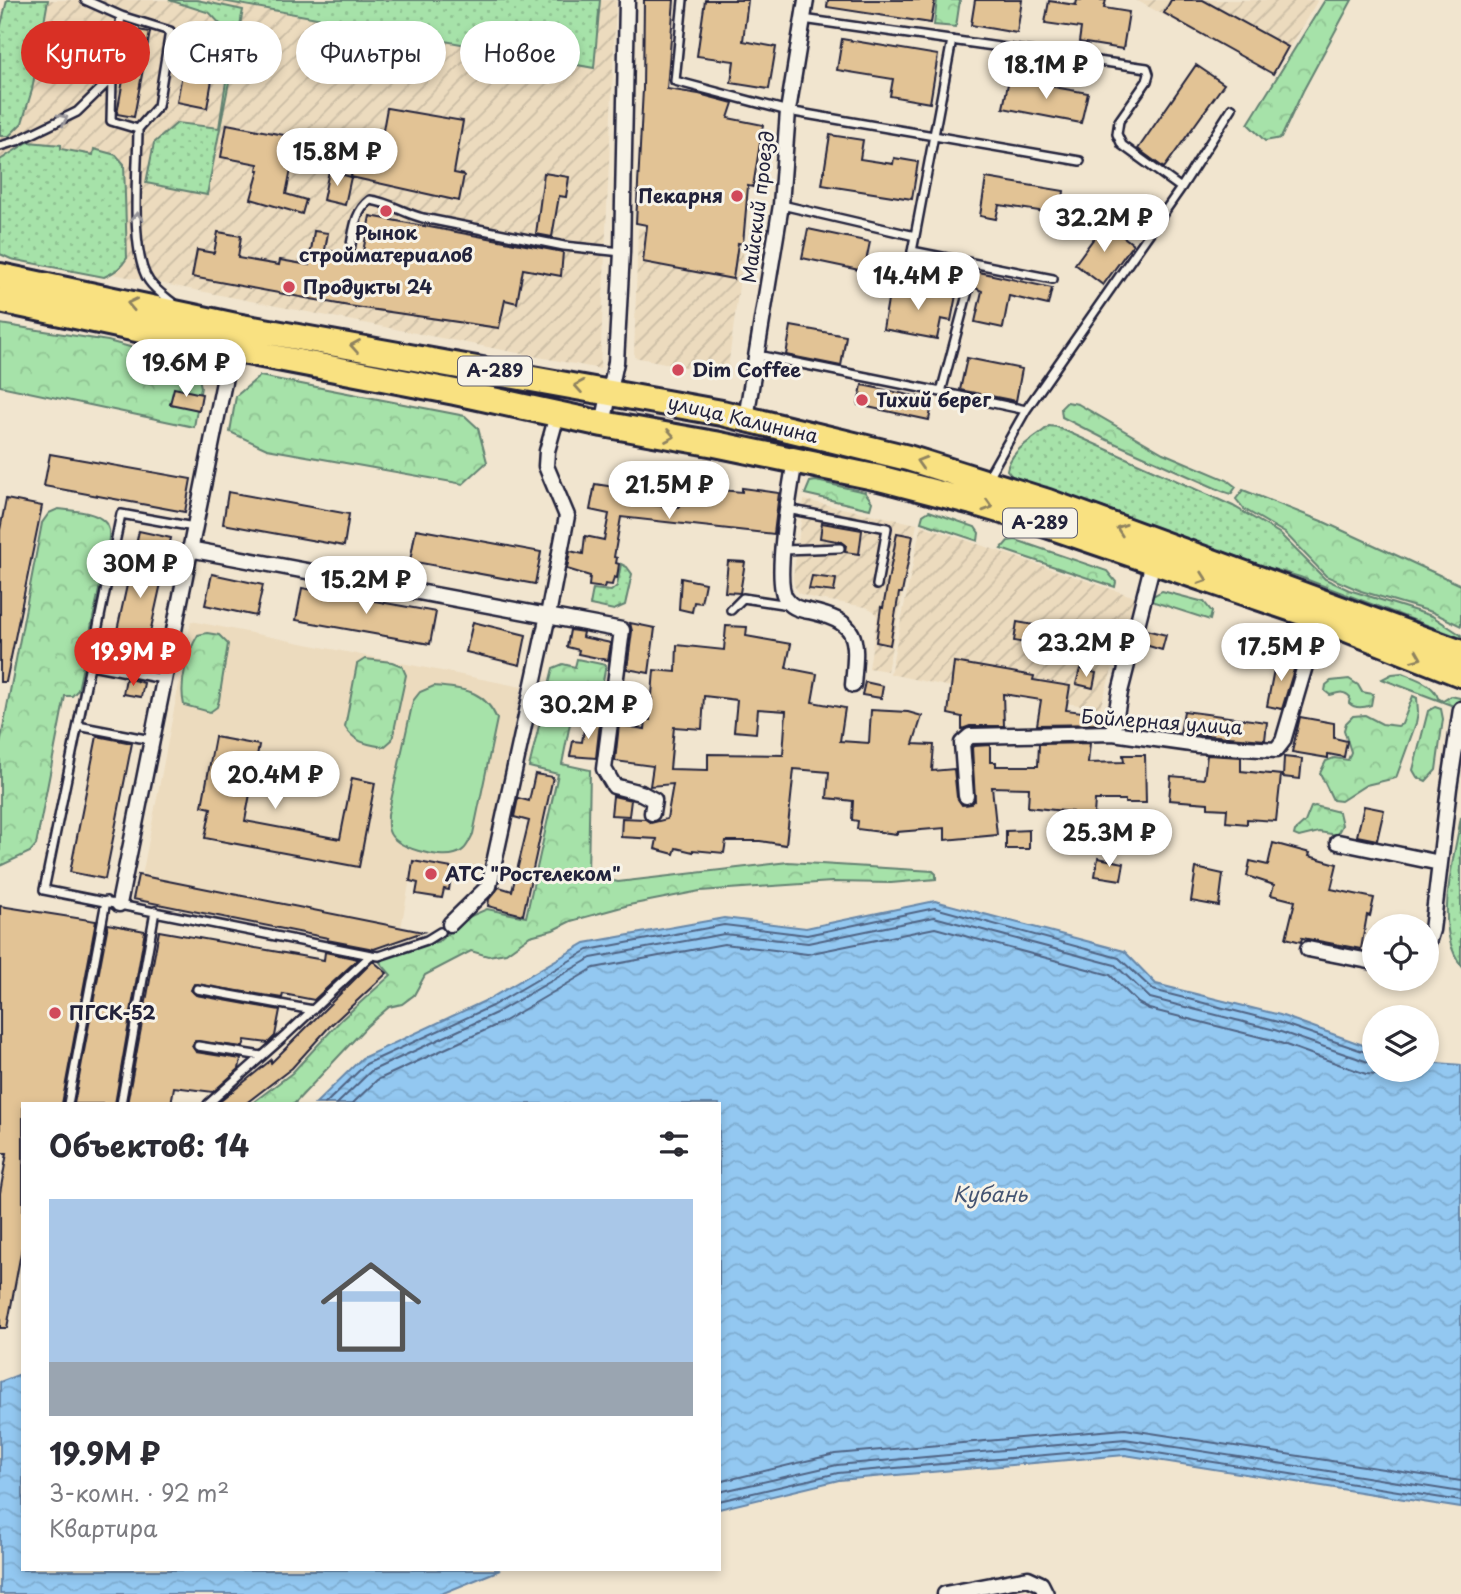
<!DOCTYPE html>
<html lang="ru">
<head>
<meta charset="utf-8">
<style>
  :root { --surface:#fff; --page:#f7f7f7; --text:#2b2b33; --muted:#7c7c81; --line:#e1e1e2; --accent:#d93025 }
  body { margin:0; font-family:"Playpen Sans",sans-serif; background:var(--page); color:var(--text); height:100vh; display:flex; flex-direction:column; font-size:26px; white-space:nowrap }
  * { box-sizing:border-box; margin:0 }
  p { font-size:23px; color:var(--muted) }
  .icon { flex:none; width:38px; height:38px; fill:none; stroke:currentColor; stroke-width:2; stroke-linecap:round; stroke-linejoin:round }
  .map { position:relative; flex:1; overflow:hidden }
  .panel { position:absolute; left:21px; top:1102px; width:700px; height:469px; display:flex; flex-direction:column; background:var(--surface); border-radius:0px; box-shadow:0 4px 10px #0003 }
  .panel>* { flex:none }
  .banner { position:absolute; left:21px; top:21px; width:700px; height:63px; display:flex; gap:14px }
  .controls { position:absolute; left:1362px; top:914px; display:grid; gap:14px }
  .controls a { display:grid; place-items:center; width:77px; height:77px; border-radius:50%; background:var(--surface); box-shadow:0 4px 10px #0003; font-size:35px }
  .price { position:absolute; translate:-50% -60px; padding:0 16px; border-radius:24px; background:#fff; color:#222; font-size:23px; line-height:46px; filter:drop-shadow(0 2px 4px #0008) }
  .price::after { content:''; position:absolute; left:50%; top:42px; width:21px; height:16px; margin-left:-10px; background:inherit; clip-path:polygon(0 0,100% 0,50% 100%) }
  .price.current { background:var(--accent); color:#fff }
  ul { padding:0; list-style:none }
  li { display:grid; align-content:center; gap:14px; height:371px; padding:0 28px }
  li+li { border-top:2px solid var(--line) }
  li span { display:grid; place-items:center; height:217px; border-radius:0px; color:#555 }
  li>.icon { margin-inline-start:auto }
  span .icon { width:126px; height:126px; fill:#fffc; stroke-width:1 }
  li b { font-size:30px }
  h2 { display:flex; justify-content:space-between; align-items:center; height:84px; padding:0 28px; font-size:30px }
  .pill { padding:0 24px; border-radius:32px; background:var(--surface); box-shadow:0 4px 10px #0003; font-size:24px; line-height:63px }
  .pill.current { background:var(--accent); color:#fff }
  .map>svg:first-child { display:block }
  .built { fill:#ecdbbe }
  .industrial { fill:url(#industrial-furrows) }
  .grass { fill:url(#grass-dots); stroke:#648272; stroke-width:2 }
  .forest { fill:url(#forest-crowns); stroke:#648272; stroke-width:2 }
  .pitch { fill:#a6e2a9; stroke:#648272; stroke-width:2 }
  .water { fill:url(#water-waves); stroke:#6686a8; stroke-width:2 }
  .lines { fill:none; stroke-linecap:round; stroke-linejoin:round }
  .shore { stroke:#4f6484; stroke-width:2 }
  .building { fill:#e2c395; stroke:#22223b; stroke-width:2; fill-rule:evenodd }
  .service-casing { stroke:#22223b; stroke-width:12 }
  .minor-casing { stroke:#22223b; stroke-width:19 }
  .trunk-casing { stroke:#22223b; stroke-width:30 }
  .service { stroke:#f7f3e8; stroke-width:7 }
  .minor { stroke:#f7f3e8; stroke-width:14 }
  .trunk { stroke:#f9e181; stroke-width:24 }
  .oneway { stroke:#97959a }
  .oneway2 { stroke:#8e825e }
  .poi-dot { fill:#d1495b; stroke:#f7f3e8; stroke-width:2.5 }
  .labels { text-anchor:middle; stroke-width:6; stroke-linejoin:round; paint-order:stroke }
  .shield { fill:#f7f3e8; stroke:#62616f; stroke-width:2 }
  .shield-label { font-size:18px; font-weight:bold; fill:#22223b }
  .poi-label { font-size:19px; font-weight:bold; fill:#22223b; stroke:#f7f3e8; text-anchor:start }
  .street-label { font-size:19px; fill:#22223b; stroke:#f7f3e8 }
  .water-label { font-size:21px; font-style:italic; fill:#445472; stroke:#f7f3e8 }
</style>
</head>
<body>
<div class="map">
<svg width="1461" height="1594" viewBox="0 0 1461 1594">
  <defs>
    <pattern id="industrial-furrows" width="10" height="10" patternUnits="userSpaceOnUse" patternTransform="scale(1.75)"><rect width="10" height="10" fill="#ecdbbe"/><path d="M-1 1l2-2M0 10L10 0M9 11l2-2" fill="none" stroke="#cabca4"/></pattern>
    <pattern id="grass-dots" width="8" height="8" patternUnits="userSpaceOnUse" patternTransform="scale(1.75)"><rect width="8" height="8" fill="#a6e2a9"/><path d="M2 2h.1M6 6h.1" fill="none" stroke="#8fc292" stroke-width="1.8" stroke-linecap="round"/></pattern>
    <pattern id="forest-crowns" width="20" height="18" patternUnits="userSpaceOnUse" patternTransform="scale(1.75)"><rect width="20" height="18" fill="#a6e2a9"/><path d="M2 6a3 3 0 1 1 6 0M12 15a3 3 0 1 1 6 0" fill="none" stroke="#8fc292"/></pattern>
    <pattern id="water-waves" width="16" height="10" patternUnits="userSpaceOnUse" patternTransform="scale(1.75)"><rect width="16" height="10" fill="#93c8f1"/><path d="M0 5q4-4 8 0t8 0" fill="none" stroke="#7eacd0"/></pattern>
  </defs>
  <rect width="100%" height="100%" fill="#f1e5cf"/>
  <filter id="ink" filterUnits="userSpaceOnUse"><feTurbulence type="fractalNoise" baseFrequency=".0143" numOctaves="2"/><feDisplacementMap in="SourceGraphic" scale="14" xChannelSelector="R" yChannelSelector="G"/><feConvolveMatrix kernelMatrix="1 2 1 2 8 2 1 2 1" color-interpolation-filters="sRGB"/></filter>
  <g filter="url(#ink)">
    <path class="built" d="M191 621 522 687 483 873 413 862 401 928 142 876Z"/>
    <path class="industrial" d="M6 0H616L600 369 0 252V29Z
      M1136 0H1318L1273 74Z
      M638 228 744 248 727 375 634 357Z
      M804 500 917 524 887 671 869 668 877 616 874 611 866 607 813 598 800 594 794 586 793 577Z
      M921 525 1135 597 1100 708 946 686 890 674Z"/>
    <path class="grass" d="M7 0H48L32 90 22 123 9 136H0V29Z
      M169 0H197L243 10 207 195 146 183 154 143 177 123 219 128 231 48 224 28 210 13Z
      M217 0H600L594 68Z
      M28 142 61 145V149L93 155 94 149 116 155 124 164 127 258C121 268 115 272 104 277L11 259 0 254V160Z
      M1049 426 1057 427 1233 506 1279 533 1325 579 1349 590 1432 616 1461 635V638L1300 577 1211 550 1113 511 1014 479 1007 470C1011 449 1033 440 1049 426Z
      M621 564 627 567 632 574 625 605 614 610 590 605 593 589 611 591 617 586Z
      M1461 817V965C1433 928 1454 860 1461 817Z"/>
    <path class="forest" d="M937 0H960L956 27 934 25Z
      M1325 0H1352L1303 91 1281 138 1265 141 1248 124Z
      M0 324 108 341 196 365 201 387 194 427 0 386Z
      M260 376 465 416 478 428 487 462 463 484 267 449 230 432 236 396Z
      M1067 402 1078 404 1163 453 1227 480 1236 487 1231 494 1222 491 1103 438 1062 417 1061 408Z
      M816 481 865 492 872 502 870 509 805 494 810 482Z
      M1243 490 1324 522 1461 585V626L1432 612 1361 591 1326 576 1285 533 1244 509 1236 499Z
      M58 509C73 511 105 511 109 530 110 535 108 542 108 547L78 690 72 696H65L36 845 30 852 0 866V744L42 523 49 513Z
      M929 511 975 527 979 533 978 541 921 522 923 515Z
      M1016 540 1107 571 1116 582 1115 587 1001 549 1008 541Z
      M1162 591 1204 602 1212 612 1210 620 1151 601 1153 596Z
      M207 633 219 635 228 644 219 700 217 707 210 712 184 705C179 684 187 653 198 635Z
      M365 659 392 662 402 666 406 675 392 740 384 747C367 744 355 743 345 727L357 664Z
      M577 659 606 665 599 702 575 698 562 764 590 770 588 875 618 882 788 862 933 871 936 874V879L891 883 832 882 700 891 629 905 571 921 553 930 530 936 506 953 488 956 471 951 425 975 414 995 402 1004 389 1007 367 1026 294 1104H251L292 1073 341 1020 391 975 378 960 439 941 466 918 487 909 526 917 558 774 529 767 553 668 563 664 575 667Z
      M1402 673C1416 679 1433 683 1438 698L1443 701 1451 696 1460 698 1459 708 1382 679 1392 674Z
      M1349 679 1358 685 1362 692 1373 694 1371 705C1363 708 1355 709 1349 703L1350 697C1344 690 1338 693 1330 695L1325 691 1326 685 1331 681Z
      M1413 696 1417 698 1418 712 1416 723 1396 778 1366 785 1341 801 1333 800 1320 773 1326 761 1334 758 1348 760 1351 752 1344 730 1346 723 1353 716 1365 715 1382 724 1398 726 1402 724Z
      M1435 707 1441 709 1443 719 1436 770 1426 781 1417 777 1413 770 1428 711Z
      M1315 806 1339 812 1342 825 1337 835 1319 832 1299 837 1294 835 1295 831 1305 822 1311 807Z"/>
    <path class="pitch" d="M434 686C463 689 484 689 497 719L473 834C468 843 466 851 455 854 439 859 394 848 389 831 387 826 388 819 388 814L413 701 420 692Z"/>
    <path class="water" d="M935 901 1124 951 1156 984 1280 1015 1374 1049V1069H1426V1062L1461 1065V1508L1125 1455 839 1480 719 1509V1104H315L362 1058 489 999 585 943 724 918 806 928Z
      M23 1373V1570H500L441 1594H0V1382Z"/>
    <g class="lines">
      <path class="shore" d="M325 1104 366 1064 492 1006 588 950 724 925 807 935 935 908 1119 958 1153 990 1278 1022 1374 1055
        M337 1104 371 1071 496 1013 591 958 724 934 808 943 934 917 1115 965 1150 998 1275 1030 1374 1064
        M352 1104 377 1080 501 1023 594 968 724 944 807 954 935 928 1110 975 1138 1003 1149 1009 1272 1040 1366 1074 1377 1075 1389 1069
        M719 1482 835 1454 1125 1429 1461 1481
        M719 1492 837 1465 1125 1439 1461 1492
        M719 1501 838 1473 1125 1448 1461 1501"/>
    </g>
    <path class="building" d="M644 0H674L667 89 699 94 733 103 728 118 763 125 753 187 748 186 743 244 738 243 733 279 643 262 647 225 636 223 643 89Z
      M705 0H748L743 41 776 47 769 89 731 83 734 61 697 56Z
      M828 0H935L931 23 827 7Z
      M975 0H1022L1017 33 971 25Z
      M1077 0H1106L1104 8 1129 12 1123 49 1079 42 1081 28 1045 23 1049 1 1076 5Z
      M1171 0H1203L1288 47 1273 74 1164 13Z
      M132 29 150 32 134 117 117 114Z
      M842 39 938 55 930 103 890 96 893 79 837 70Z
      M184 63 214 69 207 108 177 102Z
      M1196 65 1224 84 1164 168 1138 149Z
      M1009 79 1088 93 1081 123 1003 108Z
      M387 108 463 121 454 173 464 175 459 201 351 177 358 143 380 147Z
      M227 124 305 139 302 156 294 154 286 194 306 200 302 214 251 199 259 170H257L258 164 221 157Z
      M830 135 863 140 860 159 893 164 894 158 918 162 912 199 822 185Z
      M329 171 351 177 345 205 323 200Z
      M544 173 569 177 566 197 559 196 552 237 536 234Z
      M986 178 1064 191 1059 229 1043 226 1046 212 999 205 996 219 980 216Z
      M370 216 563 252 561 276 523 269 517 303 505 300 499 328 349 306 192 277 197 250 214 253 218 232 241 236 238 258 279 265 280 260 309 265 314 231 328 233 325 250 362 257Z
      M1105 223 1133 244 1103 285 1075 264Z
      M808 229 870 242 864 271 802 258Z
      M928 261 1052 288 1048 305 1009 296 1003 328 975 322 982 291 969 285 924 275Z
      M921 287 956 295 951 321 941 319 937 339 883 329 890 288 920 294Z
      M791 326 846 336 841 366 786 355Z
      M967 358 1022 369 1016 401 960 390Z
      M862 385 933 400 929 420 858 405Z
      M174 388 202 394 199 410 170 404Z
      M50 454 191 479 185 512 44 486Z
      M595 484 653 493V505L680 507 681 497 697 498 698 488 742 492V488L779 493 774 534 621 517 614 557 617 558 616 563 619 564 617 578 614 577 612 585 605 584 604 588 589 586 590 576 567 569 570 551 583 554 585 536 604 540 609 514 590 510Z
      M228 492 349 514 344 546 223 524Z
      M6 499 42 506 6 682H0V530Z
      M822 523 862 530 859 554 845 552 846 545 842 542 820 538Z
      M416 529 541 552 535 584 410 561Z
      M139 531 171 538 142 669 110 662Z
      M897 533 913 536 902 593H899L890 645 876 642 881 607 883 608Z
      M728 561 745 562 740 593 725 592Z
      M212 574 263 585 256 616 205 605Z
      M812 576 836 579 834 592 809 589Z
      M681 578 705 583 701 603 694 602 692 612 679 609Z
      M302 588 436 612 430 644 296 620Z
      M473 622 526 635 520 665 466 652Z
      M1017 622 1040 626 1037 645 1014 641Z
      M630 623 655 628 649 673 627 669 632 631Z
      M726 626 747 627 746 636 791 644 786 668 817 674 812 702 845 708 840 741 869 743 871 710 908 712 922 716 913 744 934 745 932 771 954 769 957 797 962 805 971 804 975 800 972 747 974 746 990 745V762H996V766H1038L1039 744 1090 743 1088 763 1124 762 1123 755H1145L1146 803H1125V800H1095L1092 844 1068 841 1072 812 1028 807 1029 788 992 787 997 835 945 840V828L897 832V834L857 829 858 821 852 820 853 801 827 798 829 772 794 769 786 845 760 841H726L724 853 693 850V852L676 848 674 854 655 849 657 839 621 837 622 818 645 819 651 823 667 819 673 784 650 786 653 766 615 761 619 725 645 729 646 720H650L654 670 676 672 677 645 724 650ZM704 696 737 700 734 731 756 733 758 709 786 711 783 755 708 754V770L670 769 674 727 702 729Z
      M570 630 583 632 582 637 611 643 608 660 578 654 579 650 567 647Z
      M1146 630 1166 635 1162 650 1142 644Z
      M1276 659 1296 663 1282 709 1267 706Z
      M954 662 1034 676 1033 680 1070 686 1066 710 1106 715 1105 724 1037 725 1041 700 1003 694 1004 726H970L962 729V717L948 714Z
      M1080 669 1096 673 1093 688 1076 684Z
      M126 678 144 683 141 697 123 694Z
      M865 682 883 686 881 698 862 695Z
      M1184 711 1267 722 1265 740 1180 733Z
      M1300 717 1334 723V738L1347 741 1344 757 1328 754V758L1292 752Z
      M586 718 600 720V722L596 758 570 756 573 741 582 742Z
      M97 736 132 743 105 879 70 872Z
      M215 737 259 745 245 821 340 839 352 778 375 783 359 867 205 838 211 808 202 806Z
      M1207 755 1241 757V771L1281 775 1276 821 1247 819V824L1226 822 1227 809 1208 808V803L1169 800 1171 776 1204 779Z
      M1284 757 1302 759 1300 779 1283 777Z
      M535 774 553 777 523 915 488 906 489 899 499 887 512 891 529 821 514 817 518 798 529 801Z
      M613 796 631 800 629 816 611 815Z
      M1364 806 1384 810 1377 840 1357 836Z
      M1029 830V849H1006V831Z
      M1273 843 1310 853 1309 856 1337 864 1331 889 1374 898 1370 916 1367 915 1361 949 1302 938 1301 942 1286 938 1295 901 1271 895 1274 885 1247 876 1250 861 1268 865Z
      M1098 858 1124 863 1121 880 1095 876Z
      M413 861 452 868 449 890 444 889 442 898 416 894 418 883 410 881Z
      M1196 868 1223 874 1219 906 1191 901Z
      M138 875 423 932 374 949 327 940 328 938 133 899Z
      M0 906 96 921 62 1104H23V1242L7 1328H0V1193L7 1153H0Z
      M108 924 145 931 115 1104H74Z
      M159 931 324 960 325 952 358 959 314 1000 283 994 282 998 194 984 191 990 196 995 280 1010 275 1036 268 1043 245 1040 243 1047 195 1041 192 1046 196 1052 241 1059 239 1069 213 1092 174 1087 171 1104H127Z
      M373 961 387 973 330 1026 292 1068 245 1104H217L271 1060V1063Z"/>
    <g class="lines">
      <defs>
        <path id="service" d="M85 0 121 16 170 31 158 106 138 129
          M683 0 675 81 788 111 1080 161
          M803 19 1147 68 1149 74 1147 81 1119 121 1117 134 1122 145 1181 188 1026 410 987 479
          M112 78 111 121 138 129C138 166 129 253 149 281 155 290 166 297 174 304
          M0 146 17 141 77 112 112 78 121 16
          M1181 188 1232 108
          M782 205 915 236C912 253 906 269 921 281L968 291 941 392 1026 410
          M915 236 952 40
          M350 250C354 231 354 212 370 200 389 202 405 214 423 218L564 246 622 252
          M912 251 1053 279
          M757 355 941 392
          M787 509 887 528 877 585
          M194 527 121 514 44 890 371 955 379 956 427 940 440 932
          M784 550 840 548
          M731 610 743 598 789 605
          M91 665 163 679
          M78 726 151 740
          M197 989 313 1010
          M198 1046 262 1056
          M68 1104 106 901
          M121 1104 155 911
          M208 1104 286 1035 371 955"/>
        <path id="minor" d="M746 418 781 205 788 111 806 0
          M603 424 616 362 622 252 627 0
          M795 460C791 485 773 581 786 599 791 607 801 610 809 611 861 622 857 639 853 685
          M189 549 622 630 604 769 614 786 641 793 654 800 652 813
          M1113 733 1120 692 1153 562
          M966 796 962 743 970 736 1113 733 1198 745 1276 750 1283 741 1319 618
          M1338 842 1440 863
          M119 904 232 342
          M450 924 489 886 548 615 567 516 546 466 547 451 557 415
          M1308 949 1374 962
          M1426 949 1432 930 1449 788 1461 709
          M945 1594 1028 1578 1041 1584 1046 1594"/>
        <path id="trunk" d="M0 276 236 326 722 413 908 458 1048 502 1461 653
          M0 300 231 349 455 392 603 424 715 444 879 478 972 502 1032 520 1319 618 1461 674"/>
      </defs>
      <use href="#service" class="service-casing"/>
      <use href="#minor" class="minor-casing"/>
      <use href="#trunk" class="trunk-casing"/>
      <use href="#service" class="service"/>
      <use href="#minor" class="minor"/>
      <use href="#trunk" class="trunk"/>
    </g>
    <defs><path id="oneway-chevron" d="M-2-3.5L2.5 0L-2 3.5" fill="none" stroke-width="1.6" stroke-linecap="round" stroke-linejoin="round" transform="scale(1.75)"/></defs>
    <g class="oneway">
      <use href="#oneway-chevron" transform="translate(63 119) rotate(-26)"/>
      <use href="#oneway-chevron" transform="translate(137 217) rotate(-89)"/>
    </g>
    <g class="oneway2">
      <use href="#oneway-chevron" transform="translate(132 304) rotate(-168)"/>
      <use href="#oneway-chevron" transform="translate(355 346) rotate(-170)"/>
      <use href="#oneway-chevron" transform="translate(579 386) rotate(-170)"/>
      <use href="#oneway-chevron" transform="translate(670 436) rotate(10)"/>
      <use href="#oneway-chevron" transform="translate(921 462) rotate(-163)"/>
      <use href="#oneway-chevron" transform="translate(988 506) rotate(17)"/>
      <use href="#oneway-chevron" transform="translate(1121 529) rotate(-161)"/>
      <use href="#oneway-chevron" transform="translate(1203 579) rotate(19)"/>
      <use href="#oneway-chevron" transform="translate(1417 657) rotate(22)"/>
    </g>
  </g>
  <g class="poi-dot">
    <circle cx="737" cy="196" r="7"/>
    <circle cx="386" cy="211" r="7"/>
    <circle cx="289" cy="287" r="7"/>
    <circle cx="678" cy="370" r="7"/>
    <circle cx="862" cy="400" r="7"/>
    <circle cx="431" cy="874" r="7"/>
    <circle cx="55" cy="1013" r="7"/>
  </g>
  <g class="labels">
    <g class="shield">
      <rect x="458" y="356.5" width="74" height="29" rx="5"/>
      <rect x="1003" y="508.5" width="74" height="29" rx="5"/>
    </g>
    <g class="shield-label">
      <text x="495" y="377">А-289</text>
      <text x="1040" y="529">А-289</text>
    </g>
    <g class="poi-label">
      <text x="723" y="203" text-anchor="end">Пекарня</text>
      <text x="386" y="240" text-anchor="middle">Рынок<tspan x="386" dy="22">стройматериалов</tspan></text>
      <text x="303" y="294">Продукты 24</text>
      <text x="692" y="377">Dim Coffee</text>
      <text x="876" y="407">Тихий берег</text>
      <text x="445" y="881">АТС "Ростелеком"</text>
      <text x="69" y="1020">ПГСК-52</text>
    </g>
    <g class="street-label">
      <text transform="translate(758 207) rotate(-83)" y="7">Майский проезд</text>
      <text transform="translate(743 419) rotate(13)" y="7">улица Калинина</text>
      <text transform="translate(1162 722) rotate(4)" y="7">Бойлерная улица</text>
    </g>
    <g class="water-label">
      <text x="990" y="1202">Кубань</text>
    </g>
  </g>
</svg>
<div class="controls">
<a><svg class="icon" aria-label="locate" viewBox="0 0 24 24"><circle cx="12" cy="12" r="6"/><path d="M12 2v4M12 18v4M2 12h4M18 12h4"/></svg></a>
<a><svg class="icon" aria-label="layers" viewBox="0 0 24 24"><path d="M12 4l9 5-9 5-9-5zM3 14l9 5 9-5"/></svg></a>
</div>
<b class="price" style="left:1046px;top:101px">18.1M ₽</b>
<b class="price" style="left:337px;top:188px">15.8M ₽</b>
<b class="price" style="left:1104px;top:254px">32.2M ₽</b>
<b class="price" style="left:918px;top:312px">14.4M ₽</b>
<b class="price" style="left:186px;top:399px">19.6M ₽</b>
<b class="price" style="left:669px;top:521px">21.5M ₽</b>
<b class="price" style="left:140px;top:600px">30M ₽</b>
<b class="price" style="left:366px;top:616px">15.2M ₽</b>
<b class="price" style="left:1086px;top:679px">23.2M ₽</b>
<b class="price" style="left:1281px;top:683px">17.5M ₽</b>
<b class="price current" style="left:133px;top:688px">19.9M ₽</b>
<b class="price" style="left:588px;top:741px">30.2M ₽</b>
<b class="price" style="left:275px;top:811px">20.4M ₽</b>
<b class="price" style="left:1109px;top:869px">25.3M ₽</b>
<div class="banner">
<a class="pill current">Купить</a>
<a class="pill">Снять</a>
<a class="pill">Фильтры</a>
<a class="pill">Новое</a>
</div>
<section class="panel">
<h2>Объектов: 14<svg class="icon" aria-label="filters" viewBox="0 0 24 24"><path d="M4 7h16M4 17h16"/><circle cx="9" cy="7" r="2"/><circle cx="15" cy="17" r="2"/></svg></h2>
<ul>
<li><span style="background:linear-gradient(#a9c7e8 75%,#9aa5b1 0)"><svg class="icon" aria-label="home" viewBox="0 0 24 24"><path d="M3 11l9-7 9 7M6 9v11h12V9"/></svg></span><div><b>19.9M ₽</b><p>3-комн. · 92 m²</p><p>Квартира</p></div></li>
</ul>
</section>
</div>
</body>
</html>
